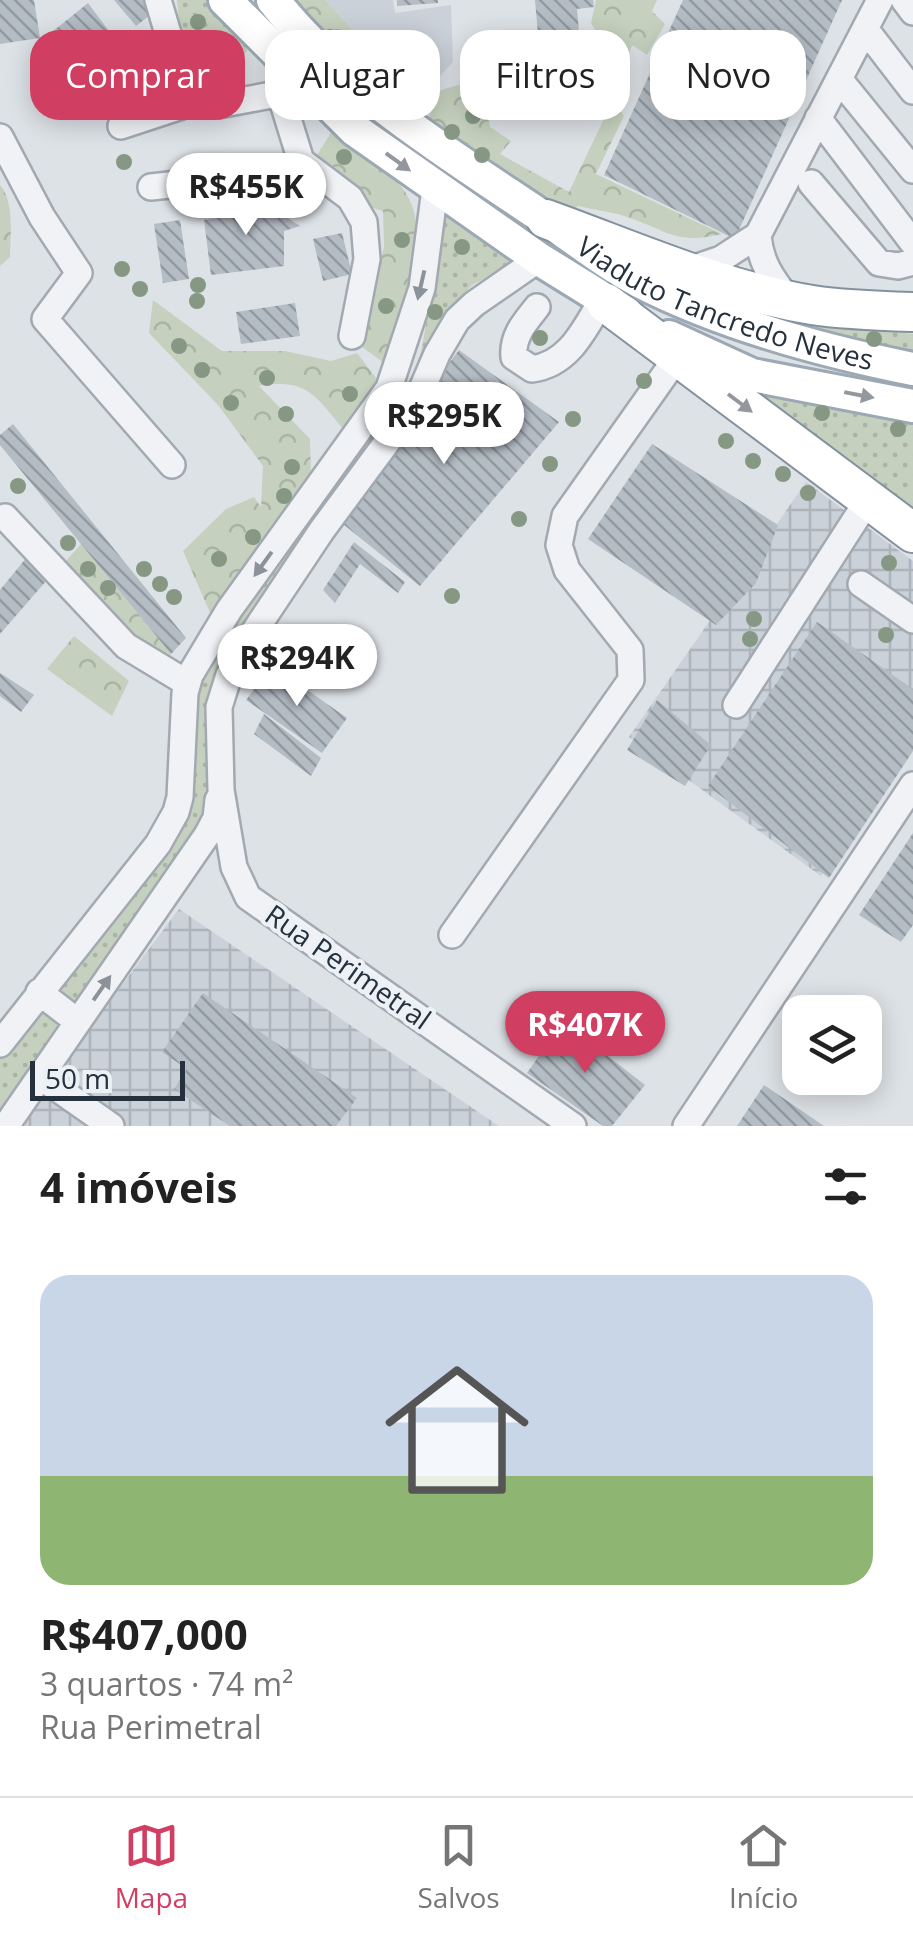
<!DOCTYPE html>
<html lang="pt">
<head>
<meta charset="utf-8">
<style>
  :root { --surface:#fff; --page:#f6f6f6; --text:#222; --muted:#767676; --line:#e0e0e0; --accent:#d03e62 }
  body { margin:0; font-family:"Open Sans",sans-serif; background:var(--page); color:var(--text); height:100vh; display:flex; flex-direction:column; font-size:38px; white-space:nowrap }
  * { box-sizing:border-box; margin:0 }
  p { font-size:32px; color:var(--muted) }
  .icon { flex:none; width:55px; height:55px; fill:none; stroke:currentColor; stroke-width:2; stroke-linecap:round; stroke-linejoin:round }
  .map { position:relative; height:1126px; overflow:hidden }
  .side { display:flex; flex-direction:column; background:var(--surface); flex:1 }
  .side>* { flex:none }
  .hud { position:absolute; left:30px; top:30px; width:855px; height:90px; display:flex; gap:20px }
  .buttons { position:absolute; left:782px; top:995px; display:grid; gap:20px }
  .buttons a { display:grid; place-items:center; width:100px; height:100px; border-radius:20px; background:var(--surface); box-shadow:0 5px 25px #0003; font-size:50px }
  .scale { position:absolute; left:30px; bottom:25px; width:155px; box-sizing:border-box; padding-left:10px; border:5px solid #26313e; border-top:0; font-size:28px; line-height:35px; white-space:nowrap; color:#26313e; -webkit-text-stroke:8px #ecf1f5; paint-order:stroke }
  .price { position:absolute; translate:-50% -85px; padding:0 22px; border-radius:35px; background:#fff; color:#222; font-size:32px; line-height:65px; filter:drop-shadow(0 2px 5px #0008) }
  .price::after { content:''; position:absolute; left:50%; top:60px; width:30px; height:22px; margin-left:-15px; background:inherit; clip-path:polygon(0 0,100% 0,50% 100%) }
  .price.on { background:var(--accent); color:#fff }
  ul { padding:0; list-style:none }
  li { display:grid; align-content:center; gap:20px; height:530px; padding:0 40px }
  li+li { border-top:2px solid var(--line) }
  li span { display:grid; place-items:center; height:310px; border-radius:30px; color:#555 }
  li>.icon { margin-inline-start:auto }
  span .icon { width:180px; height:180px; fill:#fffc; stroke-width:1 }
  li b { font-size:42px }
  h2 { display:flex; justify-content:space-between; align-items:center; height:120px; padding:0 40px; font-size:42px }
  .pill { padding:0 35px; border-radius:30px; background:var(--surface); box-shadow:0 5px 25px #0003; font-size:35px; line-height:90px }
  .pill.on { background:var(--accent); color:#fff }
  .tab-bar { display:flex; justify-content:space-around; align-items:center; height:140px; border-top:2px solid var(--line); background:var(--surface); font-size:28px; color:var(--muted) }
  .tab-bar a { display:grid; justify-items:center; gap:5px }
  .tab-bar .on { color:var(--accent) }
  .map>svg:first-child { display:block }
  .built { fill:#cbd1d9 }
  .industrial { fill:url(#industrial-grid) }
  .grass { fill:url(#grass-dots) }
  .forest { fill:url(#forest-crowns) }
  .building { fill:url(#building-back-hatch) }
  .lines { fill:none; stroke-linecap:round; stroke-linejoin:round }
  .minor-casing { stroke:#a2a9b1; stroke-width:30 }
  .major-casing { stroke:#9ca8b3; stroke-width:38 }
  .highway-casing { stroke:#84919e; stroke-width:42 }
  .minor { stroke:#f0f2f6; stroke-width:25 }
  .major { stroke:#fff; stroke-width:32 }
  .highway { stroke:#fff; stroke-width:38 }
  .tree { fill:#869784 }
  .oneway { fill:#92989e }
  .oneway2 { fill:#8b929a }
  .labels { text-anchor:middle; stroke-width:8; stroke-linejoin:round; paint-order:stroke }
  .street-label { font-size:28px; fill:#26313e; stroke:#ecf1f5 }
</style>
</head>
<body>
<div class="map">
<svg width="913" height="1126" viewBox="0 0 913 1126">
  <defs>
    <pattern id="industrial-grid" width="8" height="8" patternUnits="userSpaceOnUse" patternTransform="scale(2.5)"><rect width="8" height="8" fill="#cbd1d9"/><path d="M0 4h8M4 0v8" fill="none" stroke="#aeb4bb"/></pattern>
    <pattern id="grass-dots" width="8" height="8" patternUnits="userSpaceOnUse" patternTransform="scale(2.5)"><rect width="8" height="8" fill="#c5d1be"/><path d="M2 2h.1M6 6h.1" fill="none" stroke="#a9b4a4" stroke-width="1.8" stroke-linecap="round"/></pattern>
    <pattern id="forest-crowns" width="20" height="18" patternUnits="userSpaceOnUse" patternTransform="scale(2.5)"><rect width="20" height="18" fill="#c5d1be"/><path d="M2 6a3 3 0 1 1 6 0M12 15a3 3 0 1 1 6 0" fill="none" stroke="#a9b4a4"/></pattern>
    <pattern id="building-back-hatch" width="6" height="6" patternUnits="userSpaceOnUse" patternTransform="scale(2.5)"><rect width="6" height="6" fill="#b4bcc4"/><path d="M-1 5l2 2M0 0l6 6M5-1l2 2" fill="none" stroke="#9299a1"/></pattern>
  </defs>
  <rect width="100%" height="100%" fill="#dde2e7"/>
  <path class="built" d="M325 0H393L395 13 451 5 453 62 418 100Z"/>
  <path class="industrial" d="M806 482 913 561V750L821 876 629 737Z
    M179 909 499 1126H16Z"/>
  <path class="grass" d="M177 0H207L247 43V52L240 55 181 47Z
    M440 201 522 260 472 285 451 308 425 390 222 666 214 787 204 826 0 1114V1059L187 822 190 797 188 709 207 652 414 391 430 302Z
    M776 318 913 334V360Z
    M730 379 913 419V514Z"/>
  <path class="forest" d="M287 0H325L418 100H388Z
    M596 0H657L652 11 665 24 647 55 632 45 626 62 604 45 591 23Z
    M469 82 484 97 490 127 511 141 500 154 569 192 613 100 624 116 596 174 722 234C677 246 665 229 624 216 609 211 593 210 578 206L569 216 426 123 441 90Z
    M332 131C354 148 382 165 400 185 439 230 402 315 387 365L359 345 384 247 383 211 367 206 314 160Z
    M0 185C15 202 10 236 10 257L0 266Z
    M153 300 222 351H285L331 361 357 353 383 387 344 430C315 396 308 378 259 386L310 439 311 474 211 615 183 551 226 509 254 497 261 507 263 466 218 405 149 333Z
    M81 544 171 654 161 661 128 636 64 563Z
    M74 636 129 681 112 716 47 669Z"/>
  <path class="building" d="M0 0H34L40 38 0 44Z
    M114 0H146L155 11 136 26Z
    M397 0H438V3L397 6Z
    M535 0H593L594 7 577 9 583 77 607 74 609 98 544 103Z
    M683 0H842L735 239 604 175Z
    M88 3 133 63 78 93 52 32Z
    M222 195H242L247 213 275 210 300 226 284 231V266L211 275 204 220 224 217Z
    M180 220 189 279 163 283 154 224Z
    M342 233 352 274 323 281 313 239Z
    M295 303 300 336 241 344 236 312Z
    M459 350 559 422 420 586 333 516Z
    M13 424 186 638 171 654 0 445V435Z
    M652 444 778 525 756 583 716 625 588 539Z
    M354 542 405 582 398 593 360 564 335 603 323 590Z
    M27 557 47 580 0 634V590Z
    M817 622 913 689V751L829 878 708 786Z
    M272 665 347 718 322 753 246 700Z
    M0 673 34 695 21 712 0 696Z
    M657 700 711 745 685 786 627 750Z
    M264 714 321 758 311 776 254 734Z
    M913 833V925L901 942 859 915Z
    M203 993 357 1098 336 1126H230L174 1089 187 1069 162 1052Z
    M563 1021 645 1085 612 1126H603L527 1073Z
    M764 1085 824 1126H737Z"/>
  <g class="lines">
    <defs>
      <path id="minor" d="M158 0 175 57 204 103 218 105 293 91
        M904 0 913 12
        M866 30 913 91
        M839 79 913 170
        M280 93 301 161 350 198 364 222 367 259 352 336
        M818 118 913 243
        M121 126 200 100
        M0 137 42 217 79 273 45 319 172 465
        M811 183 879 263 898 266 913 262
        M151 187 267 174 301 161
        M758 235C760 262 772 279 788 299
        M539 259 474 304 457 320 437 354 416 403 322 530 248 641 229 675 219 707 221 790 234 867 248 897 573 1126
        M689 270 721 259 758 235 880 0
        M537 307C525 322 512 336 514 357L532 369C569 364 584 330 602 300
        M5 517 126 646 187 683
        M861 584 913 620
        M736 705 868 500
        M452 935 631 680 630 650 567 570 559 545 565 516 678 356
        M39 992 78 1022
        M0 1044 158 844 176 812 180 797 185 693 190 675 229 610 389 388 422 288 435 189
        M41 1077 111 1126
        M6 1126 207 835 216 818 218 800
        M686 1126 913 785"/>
      <g id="major">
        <path d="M225 0 355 130 539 259 626 313"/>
        <path id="s1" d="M273 0C345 91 449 154 544 218 575 238 606 264 639 281 721 323 823 351 913 369"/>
        <path d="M669 337 752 375 913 406"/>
      </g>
      <path id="highway" d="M546 219C632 250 721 290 812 305 845 310 880 311 913 312
        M606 303 913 533"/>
    </defs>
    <use href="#minor" class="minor-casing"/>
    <use href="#major" class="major-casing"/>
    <use href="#highway" class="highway-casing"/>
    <use href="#minor" class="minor"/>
    <use href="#major" class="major"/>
    <use href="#highway" class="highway"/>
  </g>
  <g class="tree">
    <circle cx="198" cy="22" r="8"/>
    <circle cx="330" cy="37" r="8"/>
    <circle cx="354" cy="57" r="8"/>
    <circle cx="381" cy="81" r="8"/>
    <circle cx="473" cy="116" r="8"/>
    <circle cx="452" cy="132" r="8"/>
    <circle cx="482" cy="155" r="8"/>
    <circle cx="344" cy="157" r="8"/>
    <circle cx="124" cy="162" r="8"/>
    <circle cx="299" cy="178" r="8"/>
    <circle cx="402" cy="240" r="8"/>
    <circle cx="462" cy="247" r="8"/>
    <circle cx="122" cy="269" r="8"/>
    <circle cx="198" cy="285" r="8"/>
    <circle cx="140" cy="289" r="8"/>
    <circle cx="197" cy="301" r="8"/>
    <circle cx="386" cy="306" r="8"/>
    <circle cx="435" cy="312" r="8"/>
    <circle cx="540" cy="338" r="8"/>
    <circle cx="874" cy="339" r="8"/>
    <circle cx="179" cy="346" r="8"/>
    <circle cx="202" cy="370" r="8"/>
    <circle cx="267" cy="378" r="8"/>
    <circle cx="644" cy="381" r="8"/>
    <circle cx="350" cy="394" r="8"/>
    <circle cx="231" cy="403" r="8"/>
    <circle cx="822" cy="413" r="8"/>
    <circle cx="286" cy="414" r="8"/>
    <circle cx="573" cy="419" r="8"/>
    <circle cx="898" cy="429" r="8"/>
    <circle cx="726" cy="441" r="8"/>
    <circle cx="753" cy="461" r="8"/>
    <circle cx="550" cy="464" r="8"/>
    <circle cx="292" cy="467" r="8"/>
    <circle cx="783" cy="474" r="8"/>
    <circle cx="18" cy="486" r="8"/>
    <circle cx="808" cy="493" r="8"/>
    <circle cx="284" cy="496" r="8"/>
    <circle cx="519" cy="519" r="8"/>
    <circle cx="253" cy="537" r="8"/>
    <circle cx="68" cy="543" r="8"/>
    <circle cx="219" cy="559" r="8"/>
    <circle cx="889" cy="563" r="8"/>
    <circle cx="88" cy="569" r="8"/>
    <circle cx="144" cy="569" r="8"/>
    <circle cx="160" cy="584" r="8"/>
    <circle cx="108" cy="588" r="8"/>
    <circle cx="452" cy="596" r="8"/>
    <circle cx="174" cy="597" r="8"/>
    <circle cx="754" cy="619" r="8"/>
    <circle cx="886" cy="635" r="8"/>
    <circle cx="750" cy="639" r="8"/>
  </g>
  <defs><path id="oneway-solid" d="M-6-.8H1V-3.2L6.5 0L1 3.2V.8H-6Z" transform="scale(2.5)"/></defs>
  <g class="oneway">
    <use href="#oneway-solid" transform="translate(398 162) rotate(36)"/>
    <use href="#oneway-solid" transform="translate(859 395) rotate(11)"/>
    <use href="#oneway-solid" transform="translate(740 403) rotate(37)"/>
  </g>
  <g class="oneway2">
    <use href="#oneway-solid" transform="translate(421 285) rotate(103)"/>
    <use href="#oneway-solid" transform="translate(263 564) rotate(126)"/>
    <use href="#oneway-solid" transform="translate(102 988) rotate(-55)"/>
  </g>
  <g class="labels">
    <g class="street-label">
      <text dy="10" stroke="none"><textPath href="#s1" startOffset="552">Viaduto Tancredo Neves</textPath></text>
      <text transform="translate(348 967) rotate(35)" y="10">Rua Perimetral</text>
    </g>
  </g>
</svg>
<div class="buttons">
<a><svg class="icon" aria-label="layers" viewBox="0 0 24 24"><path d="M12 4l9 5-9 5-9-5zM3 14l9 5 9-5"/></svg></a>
</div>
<div class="scale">50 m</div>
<b class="price" style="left:246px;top:238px">R$455K</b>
<b class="price" style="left:444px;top:467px">R$295K</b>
<b class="price" style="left:297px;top:709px">R$294K</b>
<b class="price on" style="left:585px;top:1076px">R$407K</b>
<div class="hud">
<a class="pill on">Comprar</a>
<a class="pill">Alugar</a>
<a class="pill">Filtros</a>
<a class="pill">Novo</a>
</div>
</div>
<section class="side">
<h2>4 imóveis<svg class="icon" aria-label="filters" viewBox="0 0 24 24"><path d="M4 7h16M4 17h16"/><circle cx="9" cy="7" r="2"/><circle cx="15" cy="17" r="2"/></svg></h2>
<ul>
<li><span style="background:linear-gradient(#c9d6e8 65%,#8fb573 0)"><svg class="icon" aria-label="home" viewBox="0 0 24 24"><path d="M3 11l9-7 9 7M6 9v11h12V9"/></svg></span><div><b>R$407,000</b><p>3 quartos · 74 m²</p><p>Rua Perimetral</p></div></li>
</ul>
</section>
<nav class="tab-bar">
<a class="on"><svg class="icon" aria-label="map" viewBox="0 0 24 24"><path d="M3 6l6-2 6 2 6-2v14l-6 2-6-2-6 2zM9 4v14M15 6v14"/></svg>Mapa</a>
<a><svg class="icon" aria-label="saved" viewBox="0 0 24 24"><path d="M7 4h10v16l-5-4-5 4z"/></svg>Salvos</a>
<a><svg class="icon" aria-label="home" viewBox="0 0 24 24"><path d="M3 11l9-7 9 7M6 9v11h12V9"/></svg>Início</a>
</nav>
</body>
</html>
